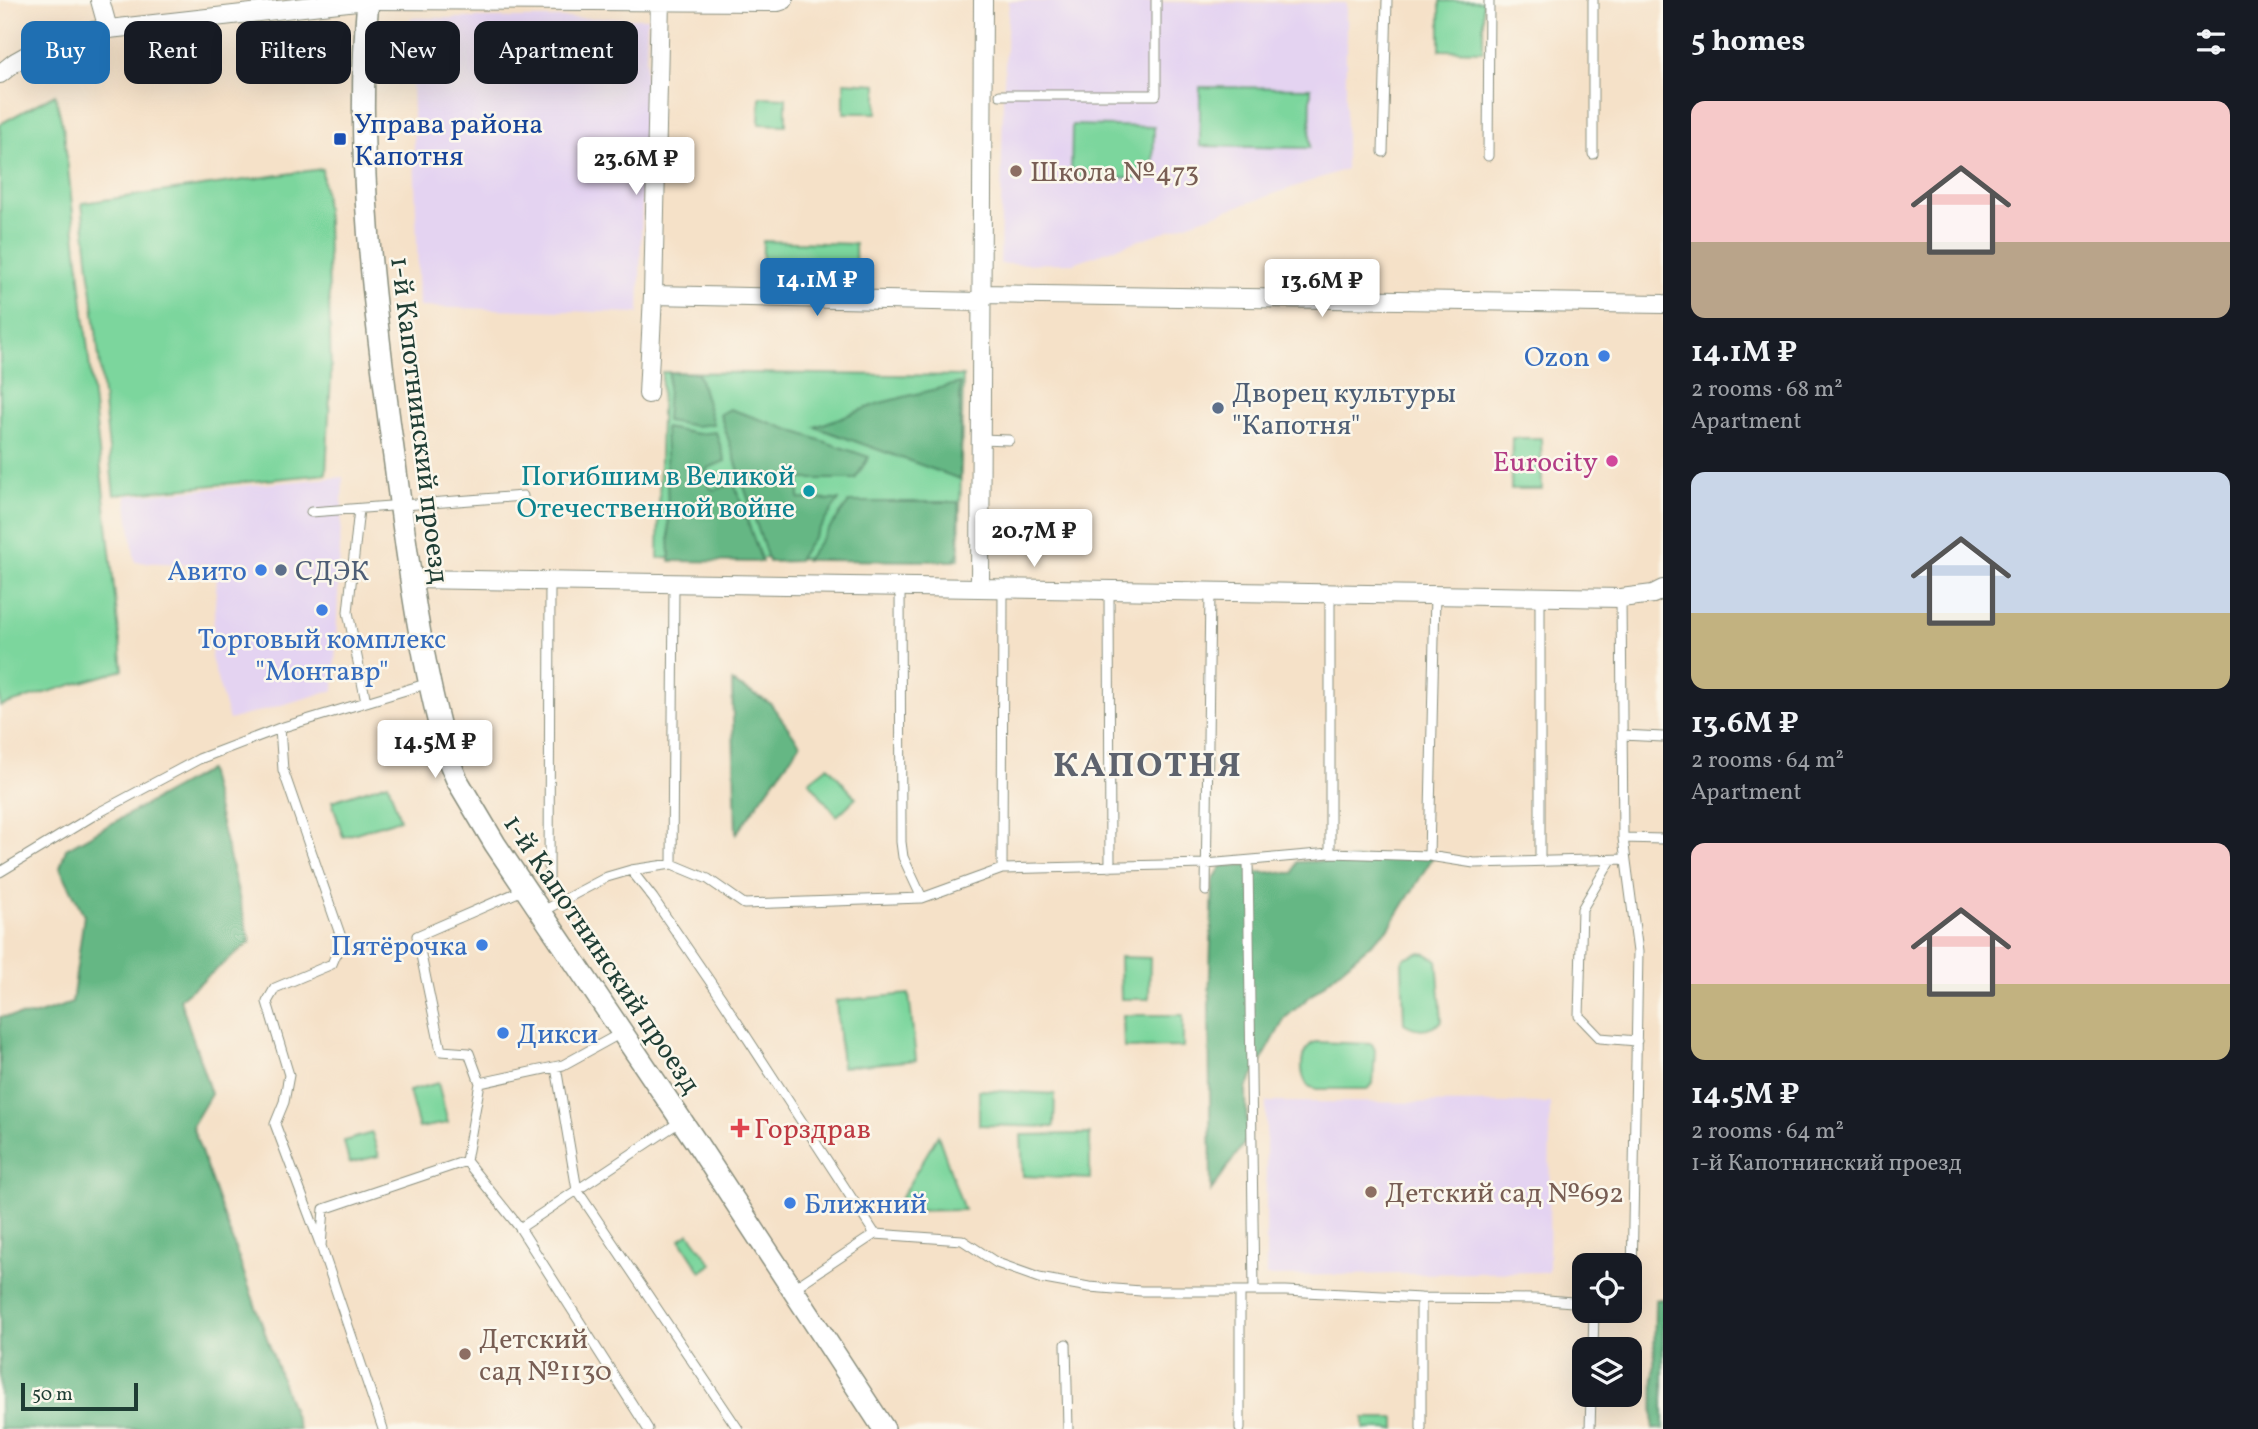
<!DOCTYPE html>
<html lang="en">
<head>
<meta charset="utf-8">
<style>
  :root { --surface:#171b24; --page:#242831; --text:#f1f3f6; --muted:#9ea1a6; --accent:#1f6fb2 }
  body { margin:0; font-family:Vollkorn,serif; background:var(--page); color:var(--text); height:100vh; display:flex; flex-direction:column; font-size:26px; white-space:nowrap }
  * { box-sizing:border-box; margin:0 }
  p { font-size:23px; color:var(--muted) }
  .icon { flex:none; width:38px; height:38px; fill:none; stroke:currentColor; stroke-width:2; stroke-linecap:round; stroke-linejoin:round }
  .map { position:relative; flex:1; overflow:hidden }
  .drawer { display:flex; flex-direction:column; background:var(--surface); width:595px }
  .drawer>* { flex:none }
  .banner { position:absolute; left:21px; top:21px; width:665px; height:63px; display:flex; gap:14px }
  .controls { position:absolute; left:1572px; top:1253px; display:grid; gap:14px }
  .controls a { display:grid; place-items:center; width:70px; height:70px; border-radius:14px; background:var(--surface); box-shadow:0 7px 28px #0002; font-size:35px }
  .scale { position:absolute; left:21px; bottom:18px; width:117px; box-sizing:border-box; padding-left:7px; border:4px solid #1f3d34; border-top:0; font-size:19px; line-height:24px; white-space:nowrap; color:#1f3d34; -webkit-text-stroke:5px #fbf7ec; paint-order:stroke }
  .price { position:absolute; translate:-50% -60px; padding:0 16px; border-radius:7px; background:#fff; color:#222; font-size:23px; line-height:46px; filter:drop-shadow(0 2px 4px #0008) }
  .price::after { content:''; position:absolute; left:50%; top:42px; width:21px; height:16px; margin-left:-10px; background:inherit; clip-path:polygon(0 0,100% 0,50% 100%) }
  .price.selected { background:var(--accent); color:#fff }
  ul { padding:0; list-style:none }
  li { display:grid; align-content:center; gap:14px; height:371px; padding:0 28px }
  li span { display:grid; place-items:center; height:217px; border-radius:14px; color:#555 }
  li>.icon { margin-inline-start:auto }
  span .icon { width:126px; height:126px; fill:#fffc; stroke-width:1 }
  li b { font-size:30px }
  h2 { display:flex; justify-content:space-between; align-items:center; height:84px; padding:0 28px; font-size:30px }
  .chip { padding:0 24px; border-radius:14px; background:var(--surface); box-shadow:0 7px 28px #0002; font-size:24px; line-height:63px }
  .chip.selected { background:var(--accent); color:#fff }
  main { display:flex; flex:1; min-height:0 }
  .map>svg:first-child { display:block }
  .built { fill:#e4d3f1 }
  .green { fill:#7cd69d; stroke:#4e8a68; stroke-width:2 }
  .forest { fill:#65b784; stroke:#427a5c; stroke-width:2 }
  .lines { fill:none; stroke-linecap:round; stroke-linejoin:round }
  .service-casing { stroke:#8a8f7e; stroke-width:11 }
  .minor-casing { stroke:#8a8f7e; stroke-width:20 }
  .tertiary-casing { stroke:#8a8f7e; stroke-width:24 }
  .service { stroke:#fff; stroke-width:9 }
  .minor { stroke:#fff; stroke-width:18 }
  .tertiary { stroke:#fff; stroke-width:21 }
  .transit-dot { fill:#1a4fb4; stroke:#fbf7ec; stroke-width:2.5 }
  .education-dot { fill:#8d6e63; stroke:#fbf7ec; stroke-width:2.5 }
  .shop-dot { fill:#3f7fe0; stroke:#fbf7ec; stroke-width:2.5 }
  .service-dot { fill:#5c6f8a; stroke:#fbf7ec; stroke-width:2.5 }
  .hotel-dot { fill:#d1479c; stroke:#fbf7ec; stroke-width:2.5 }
  .culture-dot { fill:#0f9aa8; stroke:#fbf7ec; stroke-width:2.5 }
  .health-dot { fill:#e0444e; stroke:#fbf7ec; stroke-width:2.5 }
  .labels { text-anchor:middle; stroke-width:5; stroke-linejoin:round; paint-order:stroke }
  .transit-label { font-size:28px; fill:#164399; stroke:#fbf7ec; text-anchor:start }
  .education-label { font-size:28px; fill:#785e54; stroke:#fbf7ec; text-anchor:start }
  .shop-label { font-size:28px; fill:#366cbe; stroke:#fbf7ec; text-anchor:end }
  .service-label { font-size:28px; fill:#4e5e75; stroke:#fbf7ec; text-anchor:start }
  .street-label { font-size:28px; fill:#1f3d34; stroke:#fbf7ec }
  .hotel-label { font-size:28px; fill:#b23c85; stroke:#fbf7ec; text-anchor:end }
  .culture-label { font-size:28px; fill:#0d838f; stroke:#fbf7ec; text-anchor:end }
  .health-label { font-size:28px; fill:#be3a42; stroke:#fbf7ec; text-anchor:start }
  .district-label { font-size:35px; font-weight:bold; letter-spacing:2px; fill:#5e636e; stroke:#fbf7ec }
</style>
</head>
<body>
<main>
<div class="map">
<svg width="1663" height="1429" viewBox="0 0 1663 1429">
  <rect width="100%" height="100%" fill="#fbf7ec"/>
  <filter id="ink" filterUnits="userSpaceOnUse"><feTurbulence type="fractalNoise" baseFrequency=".0143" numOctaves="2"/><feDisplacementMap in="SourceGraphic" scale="14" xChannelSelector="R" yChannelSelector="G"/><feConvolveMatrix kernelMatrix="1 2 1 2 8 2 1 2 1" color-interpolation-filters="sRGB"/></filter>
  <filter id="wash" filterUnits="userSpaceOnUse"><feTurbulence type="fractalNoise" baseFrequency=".00686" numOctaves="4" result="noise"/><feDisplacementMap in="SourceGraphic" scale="28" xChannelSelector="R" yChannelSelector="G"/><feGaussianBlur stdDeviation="1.57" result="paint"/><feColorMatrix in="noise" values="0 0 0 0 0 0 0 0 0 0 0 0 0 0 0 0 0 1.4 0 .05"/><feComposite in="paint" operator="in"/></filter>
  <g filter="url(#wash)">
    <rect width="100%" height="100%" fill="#f5e1c8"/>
    <path class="built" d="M1009 1 1346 3V169L1073 263 1000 264 1003 98Z
      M410 18H647L639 313 419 307Z
      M343 477 334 690 229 720 211 658 218 565 135 562 126 496Z
      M1266 1102 1550 1103 1549 1272 1266 1276Z"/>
    <path class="green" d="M1440 1H1483V51L1440 50Z
      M844 82 877 84V113H844Z
      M1200 87 1311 88 1310 148 1200 146Z
      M55 94 64 132 123 670 0 706V124Z
      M760 97 786 98V125L759 124Z
      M1072 125 1154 127 1153 178 1071 177Z
      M322 169 327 221 331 375 326 474 114 495 82 203Z
      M763 241 855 244 856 287 762 284Z
      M662 372 963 376 959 559 658 558Z
      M1512 438H1541L1542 489H1511Z
      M828 766 856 798 837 816 809 781Z
      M388 783 400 819 343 837 332 801Z
      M1419 953 1427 954 1437 960 1442 1021C1432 1031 1416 1031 1404 1023L1402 962 1406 957Z
      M1120 957 1150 958 1149 999H1121Z
      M909 994 916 1060 842 1067 836 1001Z
      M1123 1015H1183V1047L1124 1048Z
      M1315 1042 1372 1044 1375 1050 1373 1084 1367 1089H1316L1308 1086C1299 1073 1299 1049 1315 1042Z
      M438 1083 448 1123 419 1128 409 1091Z
      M979 1090 1055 1094 1054 1127 979 1125Z
      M372 1133 379 1156 349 1163 344 1141Z
      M1090 1134V1179L1023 1176 1021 1135Z
      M938 1135 964 1210 893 1211Z
      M689 1233 712 1264 701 1272 680 1239Z
      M1364 1418H1395V1429H1364Z"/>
    <path class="forest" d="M669 372 698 373 713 424 695 426 666 421Z
      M960 383V479L815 427 880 403Z
      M730 409 869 457 855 479H799V499L839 500 797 561 769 562 720 414Z
      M665 428 698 434 716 432 725 461 708 468 705 473 710 488 715 490 734 483 762 562 670 561Z
      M849 502H958L959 551 954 561 806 560Z
      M732 682 770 703 800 744 736 834Z
      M208 770 250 942 180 999 211 1094 192 1126 299 1429H0V1017L36 1015 72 1003 84 915 60 868 66 849Z
      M1433 857 1389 928 1285 1018 1246 1089 1247 1139 1211 1191 1209 1004 1213 880 1222 866 1250 865 1255 872 1293 873 1297 862Z
      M1663 1299V1429H1653L1655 1300Z"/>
  </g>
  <g filter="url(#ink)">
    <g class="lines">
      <defs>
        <path id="service" d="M1000 95H1156V0
          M1383 152 1387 0
          M1593 154V0
          M1488 156 1489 0
          M980 439 1009 440
          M359 509 348 612 366 702
          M311 512 523 496
          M550 580 549 885 559 900
          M900 586 901 842 903 857 922 898
          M1109 589 1110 867
          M1540 597V860
          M1621 598 1623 838 1638 952 1632 1278 1629 1280
          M280 728 283 770 342 940 332 964 275 988 267 1002 289 1075 284 1102 275 1124 321 1246
          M1622 735 1663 737
          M1623 838 1663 839
          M1330 853V593
          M1429 856 1435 595
          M1611 860 1582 909 1579 1016 1600 1038 1637 1041
          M1248 861 1254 1291
          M672 864 674 583
          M1002 869 1003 587
          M631 870 653 898 720 996 875 1234
          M0 872 96 814 199 759 280 728 429 683
          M1206 891 1210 592
          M541 912 607 877 631 870 672 864 708 879 744 904 922 898 1002 869 1206 864 1330 853 1429 856 1474 863 1624 859
          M556 1067 577 1190 738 1429
          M480 1083 469 1053 441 1051 417 936 525 889
          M520 1228 466 1161 480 1083 563 1065 621 1033
          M794 1288 875 1234 962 1240 997 1263 1039 1278 1089 1287 1141 1291H1286L1421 1298 1536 1299 1584 1303
          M1240 1291V1429
          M1421 1298V1429
          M1066 1344 1068 1429
          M1593 1349 1594 1311
          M383 1429 321 1246 324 1209 466 1161
          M648 1429 520 1228 681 1121
          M1590 1429 1591 1395"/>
        <path id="minor" d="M100 0 108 29
          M375 0 778 2 784 0
          M0 74 15 62 65 34 366 0
          M981 294 1663 304
          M653 295 981 302
          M648 394 653 295 660 0
          M411 579 1621 598 1653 594 1663 589
          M980 587 983 0"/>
        <path id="tertiary" d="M368 0C354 154 374 311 395 464 408 563 421 664 449 761L457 780 495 844 696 1142 884 1429"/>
      </defs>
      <use href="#service" class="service-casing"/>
      <use href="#minor" class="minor-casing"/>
      <use href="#tertiary" class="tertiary-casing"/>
      <use href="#service" class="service"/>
      <use href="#minor" class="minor"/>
      <use href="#tertiary" class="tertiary"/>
    </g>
  </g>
  <rect class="transit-dot" x="333" y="132" width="14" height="14" rx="3.5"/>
  <g class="education-dot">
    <circle cx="1016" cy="171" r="7"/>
    <circle cx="1371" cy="1192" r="7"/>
    <circle cx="465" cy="1354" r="7"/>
  </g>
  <g class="shop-dot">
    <circle cx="1604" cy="356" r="7"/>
    <circle cx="261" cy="570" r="7"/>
    <circle cx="322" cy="610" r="7"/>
    <circle cx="482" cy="945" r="7"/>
    <circle cx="503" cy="1033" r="7"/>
    <circle cx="790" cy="1203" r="7"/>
  </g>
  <g class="service-dot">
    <circle cx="1218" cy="408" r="7"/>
    <circle cx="281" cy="570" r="7"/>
  </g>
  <circle class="hotel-dot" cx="1612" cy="461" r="7"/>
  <circle class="culture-dot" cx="809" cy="491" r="7"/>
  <path class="health-dot" d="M736.5 1117.5h7v7h7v7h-7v7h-7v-7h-7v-7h7z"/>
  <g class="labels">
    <g class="transit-label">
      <text x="354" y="133">Управа района<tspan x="354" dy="32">Капотня</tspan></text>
    </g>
    <g class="education-label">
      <text x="1030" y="181">Школа №473</text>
      <text x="1385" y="1202">Детский сад №692</text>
      <text x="479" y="1348">Детский<tspan x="479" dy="32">сад №1130</tspan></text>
    </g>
    <g class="shop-label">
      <text x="1590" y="366">Ozon</text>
      <text x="247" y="580">Авито</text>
      <text x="322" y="648" text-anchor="middle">Торговый комплекс<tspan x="322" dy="32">"Монтавр"</tspan></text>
      <text x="468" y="955">Пятёрочка</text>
      <text x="517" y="1043" text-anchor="start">Дикси</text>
      <text x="804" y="1213" text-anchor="start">Ближний</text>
    </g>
    <g class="service-label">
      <text x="1232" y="402">Дворец культуры<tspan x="1232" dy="32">"Капотня"</tspan></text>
      <text x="295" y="580">СДЭК</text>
    </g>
    <g class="street-label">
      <text transform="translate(421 420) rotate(83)" y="10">1-й Капотнинский проезд</text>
      <text transform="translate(603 953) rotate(56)" y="10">1-й Капотнинский проезд</text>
    </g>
    <g class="hotel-label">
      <text x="1598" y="471">Eurocity</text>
    </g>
    <g class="culture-label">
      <text x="795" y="485">Погибшим в Великой<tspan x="795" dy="32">Отечественной войне</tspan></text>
    </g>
    <g class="health-label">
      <text x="754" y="1138">Горздрав</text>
    </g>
    <g class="district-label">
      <text x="1148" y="776">КАПОТНЯ</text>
    </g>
  </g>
</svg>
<div class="controls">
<a><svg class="icon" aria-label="locate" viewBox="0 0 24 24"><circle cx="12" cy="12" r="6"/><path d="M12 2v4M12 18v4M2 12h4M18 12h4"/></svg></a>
<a><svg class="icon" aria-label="layers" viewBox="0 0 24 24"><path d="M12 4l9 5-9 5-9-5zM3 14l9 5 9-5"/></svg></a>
</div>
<div class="scale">50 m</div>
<b class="price" style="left:636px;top:197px">23.6M ₽</b>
<b class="price selected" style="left:817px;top:318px">14.1M ₽</b>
<b class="price" style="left:1322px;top:319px">13.6M ₽</b>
<b class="price" style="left:1034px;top:569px">20.7M ₽</b>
<b class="price" style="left:435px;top:780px">14.5M ₽</b>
<div class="banner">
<a class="chip selected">Buy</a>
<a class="chip">Rent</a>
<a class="chip">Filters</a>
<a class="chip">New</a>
<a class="chip">Apartment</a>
</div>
</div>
<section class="drawer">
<h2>5 homes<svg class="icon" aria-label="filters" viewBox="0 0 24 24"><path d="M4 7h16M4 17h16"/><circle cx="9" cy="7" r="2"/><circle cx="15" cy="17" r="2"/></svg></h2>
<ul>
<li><span style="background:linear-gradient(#f6c9c9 65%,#b9a48a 0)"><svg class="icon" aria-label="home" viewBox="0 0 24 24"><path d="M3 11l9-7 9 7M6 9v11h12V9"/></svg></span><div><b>14.1M ₽</b><p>2 rooms · 68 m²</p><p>Apartment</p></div></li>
<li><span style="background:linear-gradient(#c9d6e8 65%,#c2b280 0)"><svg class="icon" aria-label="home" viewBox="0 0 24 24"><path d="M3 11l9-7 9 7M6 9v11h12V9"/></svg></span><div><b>13.6M ₽</b><p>2 rooms · 64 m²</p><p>Apartment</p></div></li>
<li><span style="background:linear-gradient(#f6c9c9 65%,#c2b280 0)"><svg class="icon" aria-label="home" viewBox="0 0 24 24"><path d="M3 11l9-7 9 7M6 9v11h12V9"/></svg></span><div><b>14.5M ₽</b><p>2 rooms · 64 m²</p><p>1-й Капотнинский проезд</p></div></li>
</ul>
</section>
</main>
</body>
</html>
